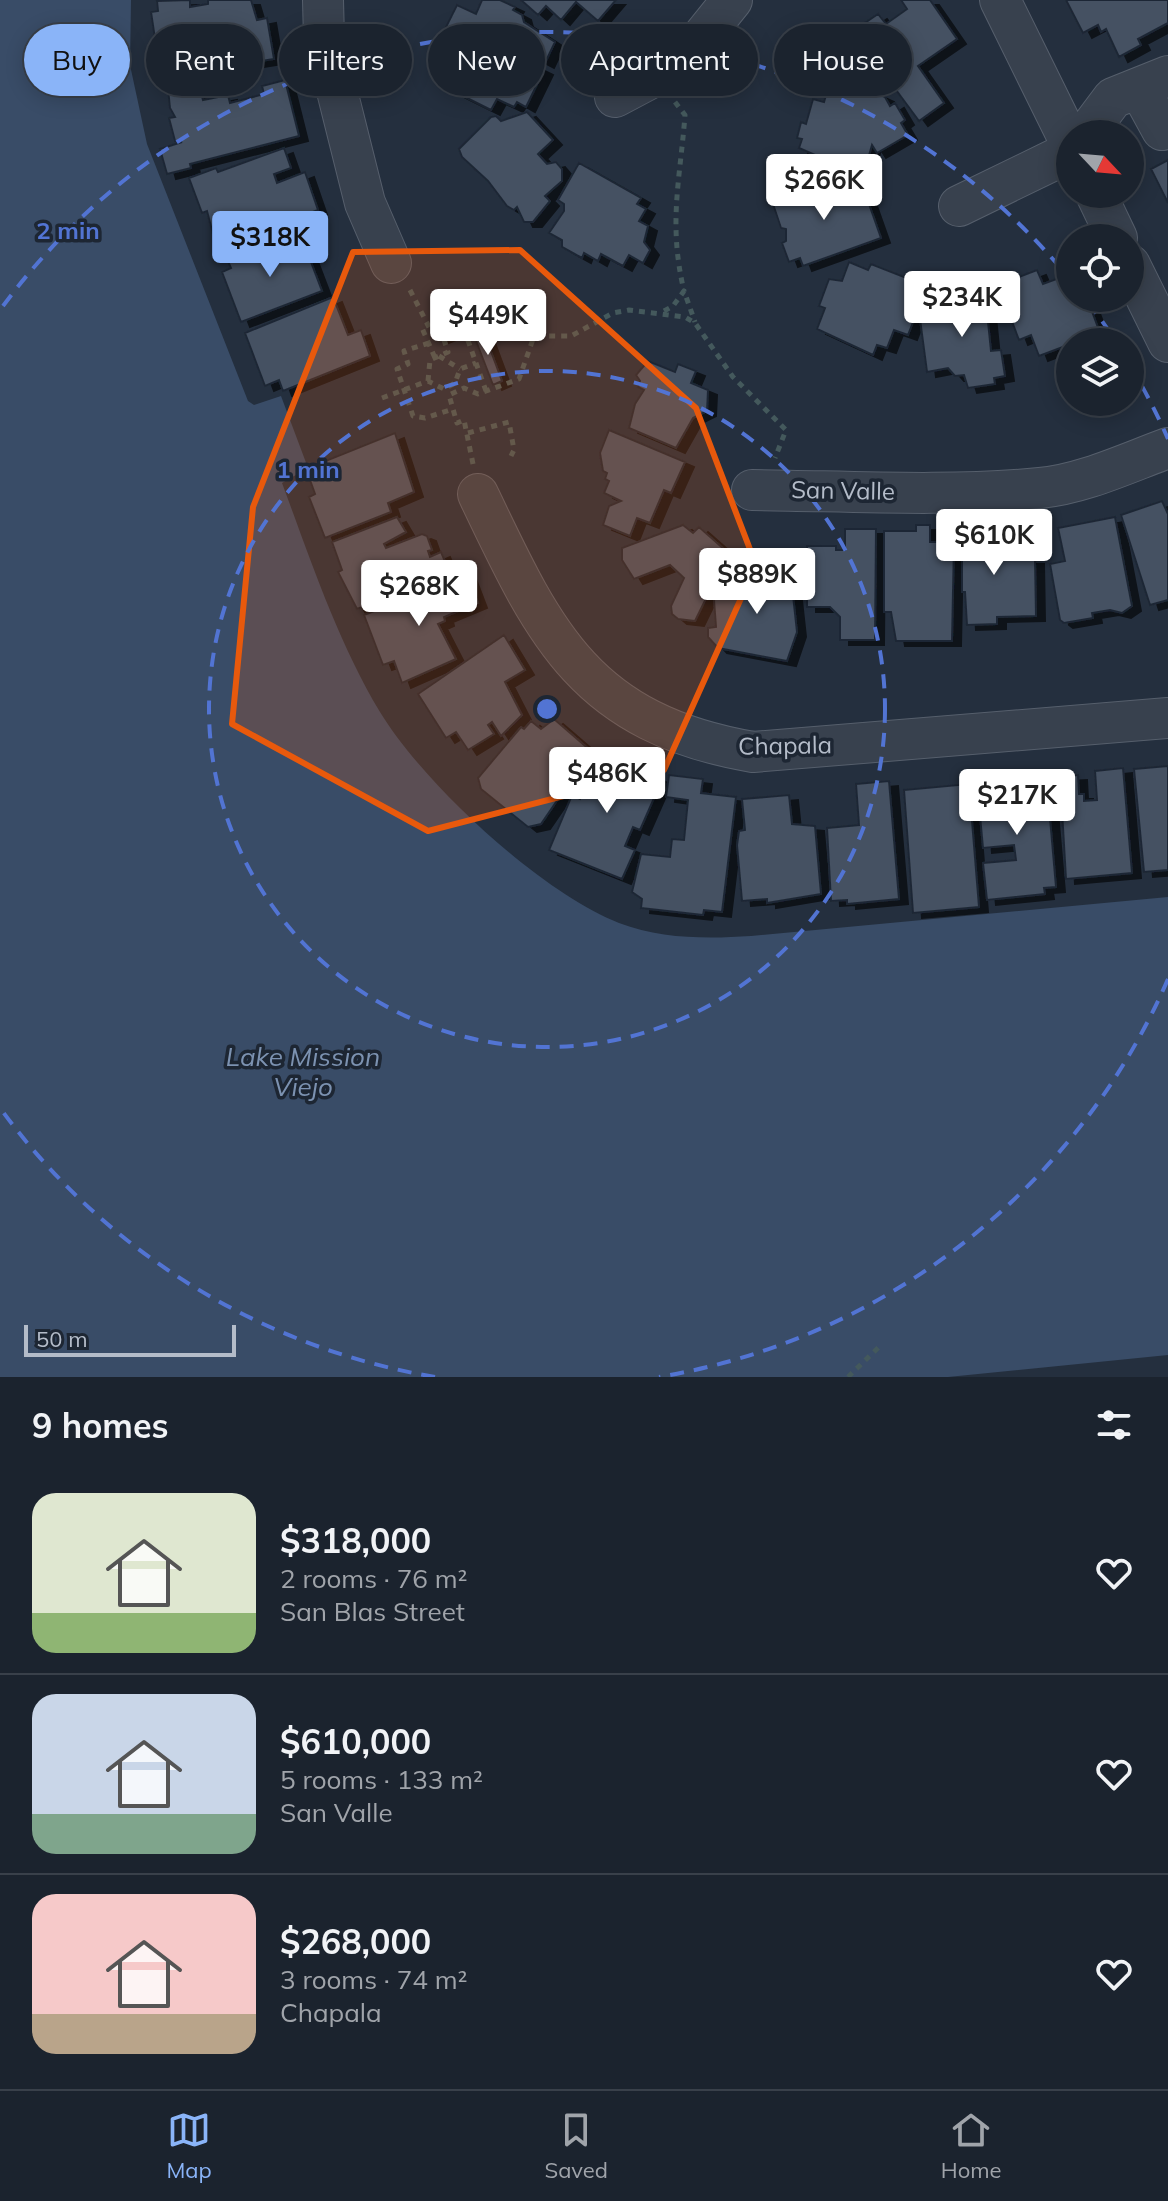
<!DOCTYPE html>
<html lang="en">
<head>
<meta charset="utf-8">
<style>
  :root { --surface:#1b232e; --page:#282f3a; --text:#f1f3f6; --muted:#a0a4aa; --line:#39404a; --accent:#8ab4f8 }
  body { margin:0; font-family:Mulish,sans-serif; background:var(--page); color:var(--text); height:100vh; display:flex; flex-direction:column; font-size:30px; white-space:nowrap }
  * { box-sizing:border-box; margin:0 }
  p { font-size:26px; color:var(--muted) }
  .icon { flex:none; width:44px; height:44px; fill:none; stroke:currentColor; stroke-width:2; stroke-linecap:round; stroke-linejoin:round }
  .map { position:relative; height:1377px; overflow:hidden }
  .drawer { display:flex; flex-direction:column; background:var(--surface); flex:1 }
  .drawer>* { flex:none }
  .hud { position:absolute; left:24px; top:24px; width:1120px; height:72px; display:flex; gap:16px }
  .needle { width:52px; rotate:116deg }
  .controls { position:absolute; left:1056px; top:120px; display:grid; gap:16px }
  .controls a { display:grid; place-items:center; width:88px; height:88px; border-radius:50%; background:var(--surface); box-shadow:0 4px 20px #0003,0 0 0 2px var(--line); font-size:40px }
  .scale { position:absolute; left:24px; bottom:20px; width:212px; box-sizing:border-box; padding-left:8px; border:4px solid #b4bcc9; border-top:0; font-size:22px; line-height:28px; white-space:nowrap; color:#b4bcc9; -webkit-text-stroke:6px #1d2633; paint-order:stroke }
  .price { position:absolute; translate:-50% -68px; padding:0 18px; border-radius:8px; background:#fff; color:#222; font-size:26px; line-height:52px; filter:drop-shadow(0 2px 4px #0008) }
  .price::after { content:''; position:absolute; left:50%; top:48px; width:24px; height:18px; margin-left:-12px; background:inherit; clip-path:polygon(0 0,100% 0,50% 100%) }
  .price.active { background:var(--accent); color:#111 }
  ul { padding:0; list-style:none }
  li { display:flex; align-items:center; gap:24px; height:200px; padding:0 32px }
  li+li { border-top:2px solid var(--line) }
  li span { display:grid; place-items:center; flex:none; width:224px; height:160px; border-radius:24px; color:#555 }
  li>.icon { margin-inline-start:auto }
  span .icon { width:96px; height:96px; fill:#fffc; stroke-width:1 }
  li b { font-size:34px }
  h2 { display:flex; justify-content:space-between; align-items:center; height:96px; padding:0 32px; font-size:34px }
  .pill { padding:0 28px; border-radius:36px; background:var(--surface); box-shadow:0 4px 20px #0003,0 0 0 2px var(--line); font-size:28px; line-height:72px }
  .pill.active { background:var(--accent); color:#111 }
  .tab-bar { display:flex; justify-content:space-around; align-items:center; height:112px; border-top:2px solid var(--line); background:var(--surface); font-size:22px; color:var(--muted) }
  .tab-bar a { display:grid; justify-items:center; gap:4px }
  .tab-bar .active { color:var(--accent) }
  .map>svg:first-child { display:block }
  .water { fill:#394c67 }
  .building { fill:#455162; stroke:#1f2835; stroke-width:2; filter:url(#shadow) }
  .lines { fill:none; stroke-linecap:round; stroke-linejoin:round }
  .minor-casing { stroke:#565f6c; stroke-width:42 }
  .path { stroke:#44595c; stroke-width:5; stroke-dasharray:6 6; stroke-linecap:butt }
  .minor { stroke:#38414e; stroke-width:40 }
  .marked { fill:#e8590c; fill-opacity:0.2; stroke:#e8590c; stroke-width:6; stroke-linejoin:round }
  .ring { fill:none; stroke:#5274d3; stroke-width:4; stroke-dasharray:14 10 }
  .labels { text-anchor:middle; stroke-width:7; stroke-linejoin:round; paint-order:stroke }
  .street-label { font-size:24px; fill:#b4bcc9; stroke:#1d2633 }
  .water-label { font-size:26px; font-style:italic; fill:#7c92b1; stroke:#1d2633 }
  .centre { fill:#5274d3; stroke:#1d2633; stroke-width:4 }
  .ring-label { font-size:24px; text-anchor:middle; font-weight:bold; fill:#5274d3; stroke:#1d2633; stroke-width:7; stroke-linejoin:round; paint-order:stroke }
</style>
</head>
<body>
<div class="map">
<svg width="1168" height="1377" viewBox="0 0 1168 1377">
  <defs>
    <filter id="shadow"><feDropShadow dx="9" dy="5" stdDeviation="0" flood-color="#0009"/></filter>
  </defs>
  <rect width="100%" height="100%" fill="#242f3e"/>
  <path class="water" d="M0 0H131L130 65 147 144 248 401 254 405 281 396 308 468 282 483C311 561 337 640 380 712 424 784 540 892 619 923 661 939 707 939 751 936L1168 897V1355L948 1377H0Z"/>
  <path class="building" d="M190 0V7L208 4V0H251L257 20 267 18 274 59 181 74 180 66 169 68 165 38 155 39 151 12 158 11 157 1Z
    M482 0H500L515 7 513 10 522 15 524 22 555 42 545 63 513 46 506 49 498 45 494 53 491 66 499 70 511 54 544 70 526 107 517 102 514 107 497 99 491 110 451 90 460 73 449 67 448 53 436 47 457 5 476 14Z
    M521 0H616L598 21 576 2 561 20 546 6 538 15Z
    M901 0H930L957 39 918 66 944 103 919 121 857 37 863 32 859 27 878 14 886 24 907 9Z
    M1066 0H1168V23L1138 39 1141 45 1119 57 1106 29 1101 32 1098 25 1083 33Z
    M832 74 858 81 856 88 870 90 885 97 890 106 895 103 905 120 901 123 908 135 877 153 872 145 866 166 815 155 799 148 802 139 797 138 801 122 806 124 813 99 824 102Z
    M285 80 299 136 190 164 191 168 167 174 160 149 182 142 175 141 169 118 175 117 170 108 168 89 198 82 203 100 228 95 230 103 264 94 262 86Z
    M527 112 553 140 538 154 547 164 556 162 562 169V181L545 196 550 201 533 222H524L517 207 514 210 507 206 488 181 462 157 459 149 491 117 496 116 501 121Z
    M284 148 291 168 274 174 277 183 305 172 318 210 222 247 216 233 213 234 207 211 202 213 189 178 216 168 218 172Z
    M1168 160V203L1151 169Z
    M579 163 641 198 637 204 646 209 639 221 648 226 644 242 650 250 643 263 629 255 623 266 601 254 598 261 584 253 582 258 562 247V240L549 233 564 211V204L558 200Z
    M828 178 835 197 863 187 881 238 803 266 800 258 789 262 782 243 786 241V229L781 228 772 201Z
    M303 241 322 291 241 322 222 272 231 268 226 257 265 242 269 254Z
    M849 262 868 270 871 264 927 286 908 335 894 330 887 348 877 345 873 355 817 329 825 308 819 306 829 279 842 281Z
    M1037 270 1043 284 1070 274V298H1087L1100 333 1039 356 1031 335 1019 340 998 285Z
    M984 283 991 351 1001 350 1005 376 994 378 995 384 968 388 964 375 955 376 948 368 927 372 920 319 926 318 931 304 956 308 953 290Z
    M333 297 348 335 361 330 370 356 283 391 279 380 265 386 245 333Z
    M449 299 456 314 460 312 465 328 440 338 432 305Z
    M483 330 502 381 493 385 473 333Z
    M648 361 675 372 678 364 696 371 691 383 708 390 707 411 693 418 676 448 629 428 635 404 644 390 638 387 640 381 636 375Z
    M609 430 685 462 671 493 664 490 650 523 637 518 630 536 603 525 609 506 621 501 604 493 609 481 605 479 607 473 603 471 600 453Z
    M395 433 414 492 388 503 391 512 325 538 309 497 315 494 310 480 317 477 313 466Z
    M1162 501 1168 514V600L1150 605 1121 515Z
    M397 517 406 532 384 544 386 548 422 534 427 536 432 550 428 551 430 557 441 552 450 573 357 609 338 572 342 570 332 542Z
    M1115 517 1132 606 1122 613 1110 610 1092 613 1093 618 1064 623 1060 620 1050 564 1065 561 1058 528Z
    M999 521V559H1035L1036 616 997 617V624L967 625 965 592H962V522Z
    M683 525 693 533 699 527 725 550 726 557 713 572 717 576 695 621 678 619 672 614 671 606 684 578 670 565 634 579 622 560V548Z
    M916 525H930V542H954L952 641H896L891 612H884V531H916Z
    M845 529H876L875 640H840V617L830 607H807V546H836V550H845Z
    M790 568 797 632 787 661 718 648 708 637V628L716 627 714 600 722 594 721 583 754 582 753 571Z
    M467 574 478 603 444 617 445 621 438 624 456 659 402 683 394 661 383 665 364 615Z
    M504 635 525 670 505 682 522 715 501 736 492 722 488 725 494 734 468 750 456 732 446 738 418 694Z
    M554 719 591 751 541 824 528 827 481 789 478 778 521 727 524 729 531 721 541 729Z
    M608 750 662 780 640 830 633 827 625 846 635 850 622 879 549 850 572 795 580 799 601 751Z
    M1168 766V870L1144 872 1134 769Z
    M1123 768 1132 873 1066 879 1060 776 1078 775 1079 794H1084V801L1097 800 1095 771Z
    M669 775 703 779 701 793 736 797 722 912 704 910 703 915 641 908 642 899 632 892 641 854 670 857 672 839 684 840 688 800 666 797Z
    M1022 778 1047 784 1056 887 1044 888 1045 894 987 900 983 863 1016 860 1014 845 983 848 977 783Z
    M889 781 899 899 847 904V900L831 901 827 828 859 825 856 784Z
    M969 784 979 907 913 913 904 790Z
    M789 795 792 824 815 826 821 894 767 903V899L742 901 737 845 739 831 745 830 742 799Z"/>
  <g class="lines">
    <defs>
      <path id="minor" d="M323 0 324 39 365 203 391 263
        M1000 0 1070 142
        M1139 88 1162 130
        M615 97 683 61 732 0
        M1086 134 1113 98 1168 76
        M1096 194 1117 238
        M959 206 1070 152
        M1130 265 1168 342
        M752 490C847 491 945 497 1040 488 1083 484 1127 463 1168 448
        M478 494C545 635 585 723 753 752L1168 718"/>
    </defs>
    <use href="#minor" class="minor-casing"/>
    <path class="path" d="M675 102 685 115C680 181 668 223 684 291
      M410 290 428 325 422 328 435 358
      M664 311 673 306 684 291 695 322
      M429 343 404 351 408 364 397 369 413 416 425 418 453 409
      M439 356 460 369
      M428 381 430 360 448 352 444 340 465 332
      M486 391 465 332 495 320 533 339
      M382 398 428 381 444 389 455 383 460 369 476 363
      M468 433 509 422 514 450 511 456
      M473 464 464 420 457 423 449 395 464 388 478 394 519 379 533 339 545 336H571L613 313 629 310 685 317 695 323 733 377 786 430 775 458
      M848 1377 881 1345"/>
    <use href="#minor" class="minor"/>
  </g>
  <path class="marked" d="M520 250 696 408 756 565 664 770 428 831 232 724 253 507 353 252Z"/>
  <g class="ring">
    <circle cx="547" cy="709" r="338"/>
    <path d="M1168 979A677 677 0 0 1 659 1377M435 1377A677 677 0 0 1 3 1112M3 306A677 677 0 0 1 1069 278M1088 302A677 677 0 0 1 1115 340M1130 365A677 677 0 0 1 1168 439"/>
  </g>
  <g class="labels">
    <g class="street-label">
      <text transform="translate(843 491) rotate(1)" y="8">San Valle</text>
      <text transform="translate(785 746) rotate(-1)" y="8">Chapala</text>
    </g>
    <g class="water-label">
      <text x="303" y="1066">Lake Mission<tspan x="303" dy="30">Viejo</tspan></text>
    </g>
  </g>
  <circle cx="547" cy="709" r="12" class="centre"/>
  <g class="ring-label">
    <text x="68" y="239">2 min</text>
    <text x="308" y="478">1 min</text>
  </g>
</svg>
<div class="controls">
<a><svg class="needle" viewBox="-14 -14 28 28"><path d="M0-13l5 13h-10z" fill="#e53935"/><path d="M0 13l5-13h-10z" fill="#a0a4aa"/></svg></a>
<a><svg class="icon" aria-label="locate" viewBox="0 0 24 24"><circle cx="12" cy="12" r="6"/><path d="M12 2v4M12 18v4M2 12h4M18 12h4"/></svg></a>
<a><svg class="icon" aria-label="layers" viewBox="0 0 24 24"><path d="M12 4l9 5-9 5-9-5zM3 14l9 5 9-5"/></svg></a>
</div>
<div class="scale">50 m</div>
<b class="price" style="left:824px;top:222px">$266K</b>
<b class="price active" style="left:270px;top:279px">$318K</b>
<b class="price" style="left:962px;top:339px">$234K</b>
<b class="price" style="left:488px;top:357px">$449K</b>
<b class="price" style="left:994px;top:577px">$610K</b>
<b class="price" style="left:757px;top:616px">$889K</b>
<b class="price" style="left:419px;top:628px">$268K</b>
<b class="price" style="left:607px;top:815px">$486K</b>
<b class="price" style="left:1017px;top:837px">$217K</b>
<div class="hud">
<a class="pill active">Buy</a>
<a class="pill">Rent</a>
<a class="pill">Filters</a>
<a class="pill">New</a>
<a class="pill">Apartment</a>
<a class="pill">House</a>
</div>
</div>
<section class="drawer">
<h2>9 homes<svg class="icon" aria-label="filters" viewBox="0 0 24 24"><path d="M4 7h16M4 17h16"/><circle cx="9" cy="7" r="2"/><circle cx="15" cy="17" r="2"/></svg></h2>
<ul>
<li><span style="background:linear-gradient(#dfe7d0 75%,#8fb573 0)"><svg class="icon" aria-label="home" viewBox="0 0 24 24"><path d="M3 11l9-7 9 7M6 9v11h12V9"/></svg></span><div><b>$318,000</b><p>2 rooms · 76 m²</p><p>San Blas Street</p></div><svg class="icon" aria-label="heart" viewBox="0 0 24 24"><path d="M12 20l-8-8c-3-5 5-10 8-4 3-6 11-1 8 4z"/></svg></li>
<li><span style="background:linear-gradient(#c9d6e8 75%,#7fa58c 0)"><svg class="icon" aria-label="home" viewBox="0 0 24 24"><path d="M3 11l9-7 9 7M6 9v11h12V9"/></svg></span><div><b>$610,000</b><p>5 rooms · 133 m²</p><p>San Valle</p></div><svg class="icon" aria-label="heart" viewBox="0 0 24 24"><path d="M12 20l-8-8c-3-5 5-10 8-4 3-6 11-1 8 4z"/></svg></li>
<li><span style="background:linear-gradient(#f6c9c9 75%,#b9a48a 0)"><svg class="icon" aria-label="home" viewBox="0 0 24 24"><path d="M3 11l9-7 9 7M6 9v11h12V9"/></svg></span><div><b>$268,000</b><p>3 rooms · 74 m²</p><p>Chapala</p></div><svg class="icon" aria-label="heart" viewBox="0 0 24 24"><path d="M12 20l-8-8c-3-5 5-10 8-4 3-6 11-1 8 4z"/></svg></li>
</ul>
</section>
<nav class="tab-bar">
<a class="active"><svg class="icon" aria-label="map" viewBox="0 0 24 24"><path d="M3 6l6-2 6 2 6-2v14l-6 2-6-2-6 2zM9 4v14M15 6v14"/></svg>Map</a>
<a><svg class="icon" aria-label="saved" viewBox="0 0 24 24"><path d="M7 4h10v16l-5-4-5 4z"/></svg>Saved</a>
<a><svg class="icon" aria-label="home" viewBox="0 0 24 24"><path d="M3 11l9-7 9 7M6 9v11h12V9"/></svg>Home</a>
</nav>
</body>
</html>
